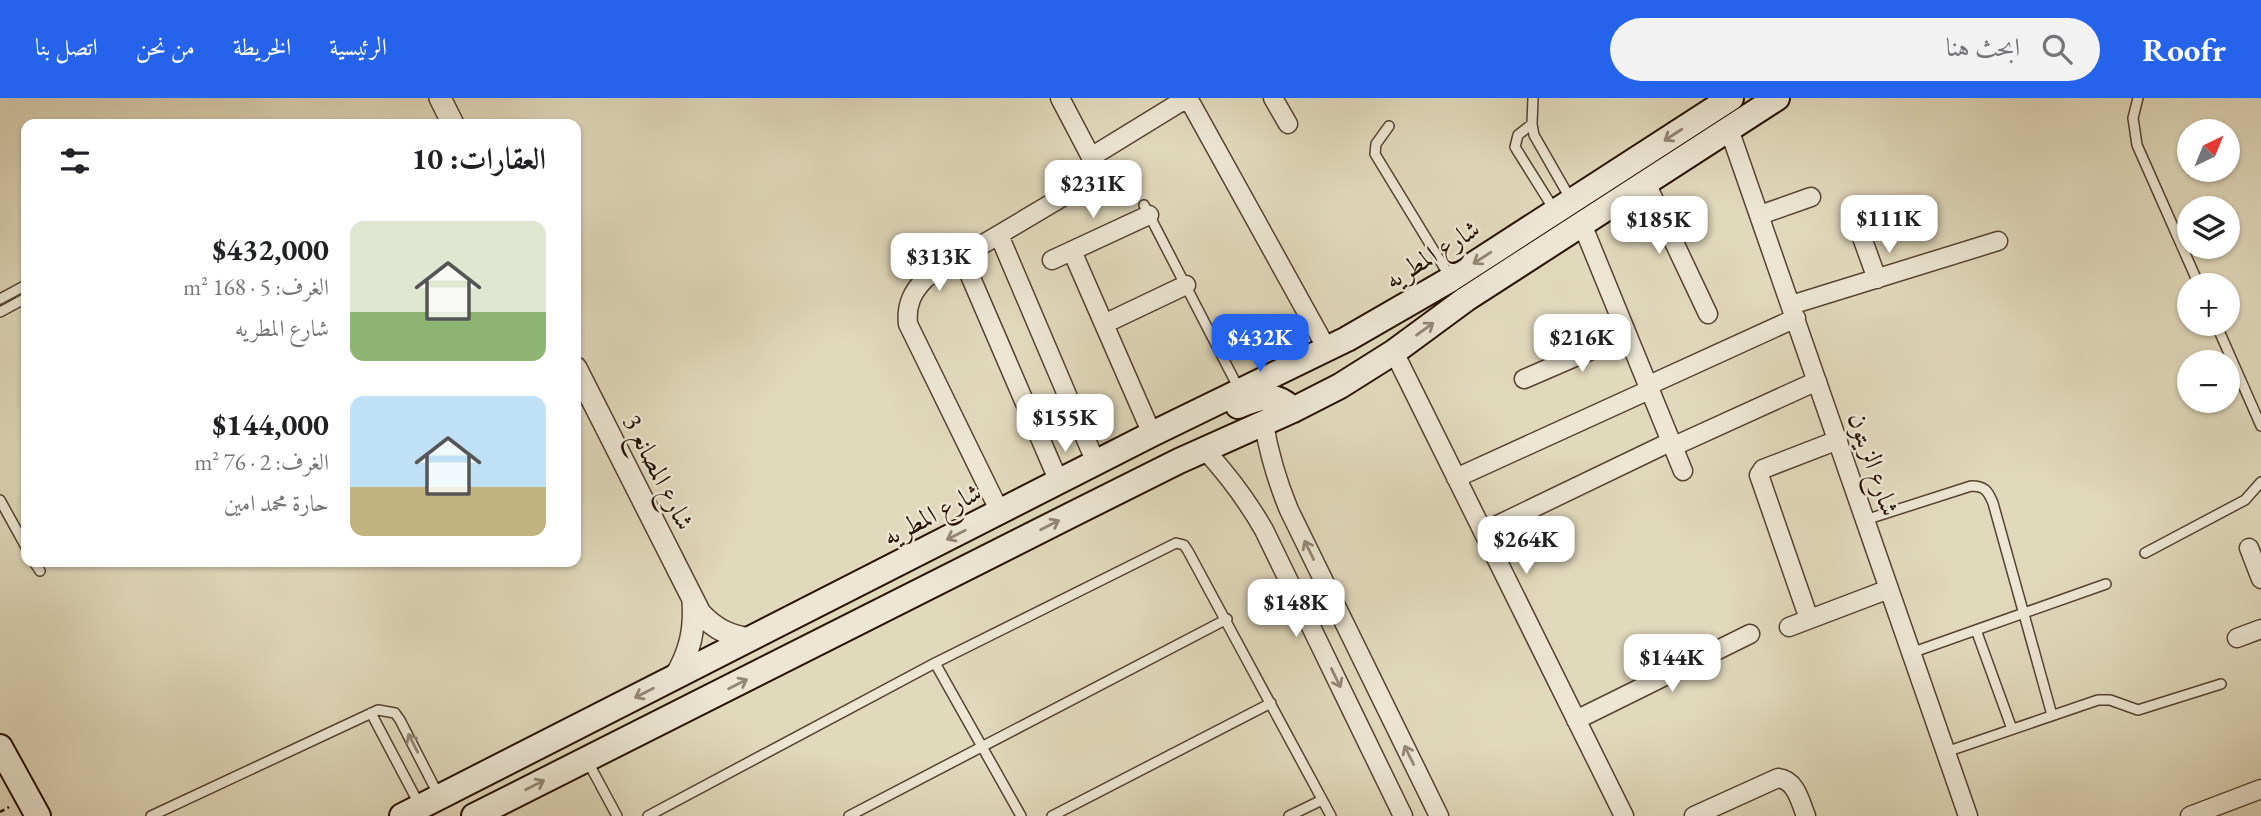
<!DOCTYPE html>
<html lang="ar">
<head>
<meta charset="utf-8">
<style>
  :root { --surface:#fff; --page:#f2f2f2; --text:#202124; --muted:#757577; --accent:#2563eb }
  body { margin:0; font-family:"EB Garamond",Amiri,serif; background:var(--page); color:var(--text); direction:rtl; height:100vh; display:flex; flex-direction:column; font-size:26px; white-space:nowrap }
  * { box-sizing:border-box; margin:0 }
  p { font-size:23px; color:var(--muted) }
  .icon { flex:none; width:38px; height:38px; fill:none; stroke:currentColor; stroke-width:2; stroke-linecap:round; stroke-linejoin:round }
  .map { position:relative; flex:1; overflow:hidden; direction:ltr }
  .sheet { position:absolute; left:21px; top:21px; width:560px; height:448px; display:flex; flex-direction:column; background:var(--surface); border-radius:14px; box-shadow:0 2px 5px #0004; direction:rtl }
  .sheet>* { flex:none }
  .needle { width:46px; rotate:43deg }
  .tools { position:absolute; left:2177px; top:21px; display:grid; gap:14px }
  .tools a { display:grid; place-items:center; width:63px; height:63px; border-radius:50%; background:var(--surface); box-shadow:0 2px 5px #0004; font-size:35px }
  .price { position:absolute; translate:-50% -60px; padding:0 16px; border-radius:14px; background:#fff; color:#222; font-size:23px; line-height:46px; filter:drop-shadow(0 2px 4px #0008) }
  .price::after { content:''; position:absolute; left:50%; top:42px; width:21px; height:16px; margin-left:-10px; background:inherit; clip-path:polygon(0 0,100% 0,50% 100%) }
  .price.current { background:var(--accent); color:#fff }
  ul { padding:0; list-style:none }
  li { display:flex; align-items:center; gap:21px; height:175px; padding:0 35px }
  li span { display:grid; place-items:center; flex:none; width:196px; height:140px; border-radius:14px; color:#555 }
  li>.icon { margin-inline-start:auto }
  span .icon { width:84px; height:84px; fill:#fffc; stroke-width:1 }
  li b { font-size:30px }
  h2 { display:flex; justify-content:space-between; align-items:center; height:84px; padding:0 35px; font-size:30px }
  header { display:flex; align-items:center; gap:42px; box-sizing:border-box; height:98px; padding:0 35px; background:var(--accent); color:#fff }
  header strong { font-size:33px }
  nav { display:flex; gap:38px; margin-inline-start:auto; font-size:24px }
  .search { width:490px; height:63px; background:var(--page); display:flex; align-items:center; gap:18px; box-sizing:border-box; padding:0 24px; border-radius:38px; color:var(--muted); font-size:26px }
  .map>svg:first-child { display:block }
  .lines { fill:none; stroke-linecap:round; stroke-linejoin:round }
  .service-casing { stroke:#564330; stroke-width:12 }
  .minor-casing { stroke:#564330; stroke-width:21 }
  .tertiary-casing { stroke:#564330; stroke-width:24 }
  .secondary-casing { stroke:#271101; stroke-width:28 }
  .path { stroke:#271101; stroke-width:2.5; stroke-dasharray:5 3.5; stroke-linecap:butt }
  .service { stroke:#ece6d3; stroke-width:9 }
  .minor { stroke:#ece6d3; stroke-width:18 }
  .tertiary { stroke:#ece6d3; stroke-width:21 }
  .secondary { stroke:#ece6d3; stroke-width:24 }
  .oneway { stroke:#938674 }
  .labels { text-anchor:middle; stroke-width:5; stroke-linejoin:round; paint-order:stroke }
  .street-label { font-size:26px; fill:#271101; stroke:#ece6d3 }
</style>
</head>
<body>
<header>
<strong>Roofr</strong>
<div class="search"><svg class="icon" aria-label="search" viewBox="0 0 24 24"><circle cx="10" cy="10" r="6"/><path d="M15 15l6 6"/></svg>ابحث هنا</div>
<nav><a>الرئيسية</a><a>الخريطة</a><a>من نحن</a><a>اتصل بنا</a></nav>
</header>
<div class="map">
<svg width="2261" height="718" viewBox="0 0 2261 718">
  <rect width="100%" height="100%" fill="#e1d9bc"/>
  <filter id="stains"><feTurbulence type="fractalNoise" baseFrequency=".00286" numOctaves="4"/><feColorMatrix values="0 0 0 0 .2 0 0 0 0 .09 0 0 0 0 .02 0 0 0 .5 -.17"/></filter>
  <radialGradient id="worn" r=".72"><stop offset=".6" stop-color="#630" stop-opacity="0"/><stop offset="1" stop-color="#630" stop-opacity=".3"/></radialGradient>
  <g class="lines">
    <defs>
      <path id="service" d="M1533 0 1532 26 1534 37 1570 100
        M2138 0 2133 20 2137 47 2199 187
        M1532 26 1518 37 1515 49 1555 113
        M1389 28 1376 46 1375 56 1450 179
        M1144 107 1239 291
        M0 201 26 187
        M0 214 26 200
        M2216 226 2261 328
        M0 402 26 449
        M1865 422 1971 388C1985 388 1988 393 1993 405L2052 617
        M2145 455 2245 402 2261 384
        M34 464 40 473
        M1976 532 2012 631
        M1911 555 2106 486
        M935 565 1021 718
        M371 615 419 706
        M1946 654 2098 602H2110L2138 612 2221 586
        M588 664 617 718
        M151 718 378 612 395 615 400 622 439 698
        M648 718 935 565 1176 445 1184 447 1188 453 1331 718
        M849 718 1227 521
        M1052 718 1271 605
        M1289 718 1322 702"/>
      <path id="minor" d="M1188 0 1327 251
        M1273 0 1288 26
        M1729 31 1968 718
        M1091 59 1187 0
        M1646 85 1708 216
        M1760 117 1811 99
        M1856 123 1877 181
        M1582 126 1683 373
        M999 137 1096 365
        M1072 153 1152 336
        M962 159 1059 384
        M1052 162 1149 117
        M1791 207 1998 143
        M1104 226 1186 187
        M1394 254 1624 718
        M1524 281 1626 237
        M1647 288 1796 220
        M1264 326C1269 356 1277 383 1289 412L1439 718
        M1672 349 1817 283
        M1205 352C1228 377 1247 402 1264 432L1403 718
        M1456 380 1649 292
        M1000 414 908 226C906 207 912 194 926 180L1086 85 1093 72 1091 59 1060 0
        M1483 434 1670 344
        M2249 450 2261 481
        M1809 521 1759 377 1763 371 1838 342
        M1789 529 1889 491
        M2237 540 2261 531
        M1576 622 1750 536
        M1694 718 1778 680C1796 682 1800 703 1806 718
        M2190 718 2261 691"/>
      <path id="tertiary" d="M440 0 453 26
        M576 270 700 515C715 531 729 538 751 541
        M675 579C690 554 695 532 693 503"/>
      <path id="secondary" d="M1238 308C1259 299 1275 293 1293 312
        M0 649 38 718
        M402 718 1152 336 1347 241 1451 181 1731 0
        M474 718 1069 418 1179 363 1293 312 1340 288 1394 254 1466 201 1777 0"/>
    </defs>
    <use href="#service" class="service-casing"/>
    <use href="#minor" class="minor-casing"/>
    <use href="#tertiary" class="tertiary-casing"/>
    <use href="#secondary" class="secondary-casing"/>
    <path class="path" d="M0 714 9 709"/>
    <use href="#service" class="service"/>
    <use href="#minor" class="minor"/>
    <use href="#tertiary" class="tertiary"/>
    <use href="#secondary" class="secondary"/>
  </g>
  <defs><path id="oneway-shaft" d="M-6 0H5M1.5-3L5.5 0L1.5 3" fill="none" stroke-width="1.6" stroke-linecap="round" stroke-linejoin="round" transform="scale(1.75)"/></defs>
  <g class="oneway">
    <use href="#oneway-shaft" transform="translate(1673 37) rotate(147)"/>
    <use href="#oneway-shaft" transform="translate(1482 160) rotate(147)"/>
    <use href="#oneway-shaft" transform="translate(1425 231) rotate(-36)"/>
    <use href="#oneway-shaft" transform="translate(1050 427) rotate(-27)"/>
    <use href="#oneway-shaft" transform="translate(956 437) rotate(153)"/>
    <use href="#oneway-shaft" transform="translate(1309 452) rotate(-116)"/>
    <use href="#oneway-shaft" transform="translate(1336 580) rotate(64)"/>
    <use href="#oneway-shaft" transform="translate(738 586) rotate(-27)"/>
    <use href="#oneway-shaft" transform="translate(644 595) rotate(153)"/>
    <use href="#oneway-shaft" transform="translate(413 645) rotate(-117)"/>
    <use href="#oneway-shaft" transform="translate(1409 657) rotate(-116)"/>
    <use href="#oneway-shaft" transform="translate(535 687) rotate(-27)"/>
  </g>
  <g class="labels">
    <g class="street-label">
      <text transform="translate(1432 156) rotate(-32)" y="9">شارع المطريه</text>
      <text transform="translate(1874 366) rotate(71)" y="9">شارع الزيتون</text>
      <text transform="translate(659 374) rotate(63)" y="9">شارع المصانع 3</text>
      <text transform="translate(932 416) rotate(-27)" y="9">شارع المطريه</text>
    </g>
  </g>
  <rect width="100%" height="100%" filter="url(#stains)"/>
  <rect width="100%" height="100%" fill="url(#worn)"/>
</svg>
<div class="tools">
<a><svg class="needle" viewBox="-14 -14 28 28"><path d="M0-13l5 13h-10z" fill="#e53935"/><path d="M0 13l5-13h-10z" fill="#757577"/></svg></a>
<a><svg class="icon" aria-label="layers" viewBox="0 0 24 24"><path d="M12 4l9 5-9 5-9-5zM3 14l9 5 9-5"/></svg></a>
<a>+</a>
<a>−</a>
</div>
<b class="price" style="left:1093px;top:122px">$231K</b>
<b class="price" style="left:1889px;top:157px">$111K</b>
<b class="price" style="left:1659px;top:158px">$185K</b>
<b class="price" style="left:939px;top:195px">$313K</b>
<b class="price current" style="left:1260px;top:276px">$432K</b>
<b class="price" style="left:1582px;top:276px">$216K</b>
<b class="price" style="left:1065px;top:356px">$155K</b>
<b class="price" style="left:1526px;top:478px">$264K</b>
<b class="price" style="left:1296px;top:541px">$148K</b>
<b class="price" style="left:1672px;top:596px">$144K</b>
<section class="sheet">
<h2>العقارات: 10<svg class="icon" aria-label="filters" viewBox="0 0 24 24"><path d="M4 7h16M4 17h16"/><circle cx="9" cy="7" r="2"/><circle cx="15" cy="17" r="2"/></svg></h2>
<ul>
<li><span style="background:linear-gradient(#dfe7d0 65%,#8fb573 0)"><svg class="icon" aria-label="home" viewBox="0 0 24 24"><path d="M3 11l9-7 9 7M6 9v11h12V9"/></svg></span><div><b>$432,000</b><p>الغرف: 5 · 168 m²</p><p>شارع المطريه</p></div></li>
<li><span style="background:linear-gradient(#bfe0f5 65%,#c2b280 0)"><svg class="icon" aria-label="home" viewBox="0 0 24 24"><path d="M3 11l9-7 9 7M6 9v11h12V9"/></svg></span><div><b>$144,000</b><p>الغرف: 2 · 76 m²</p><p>حارة محمد امين</p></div></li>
</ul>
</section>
</div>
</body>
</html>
